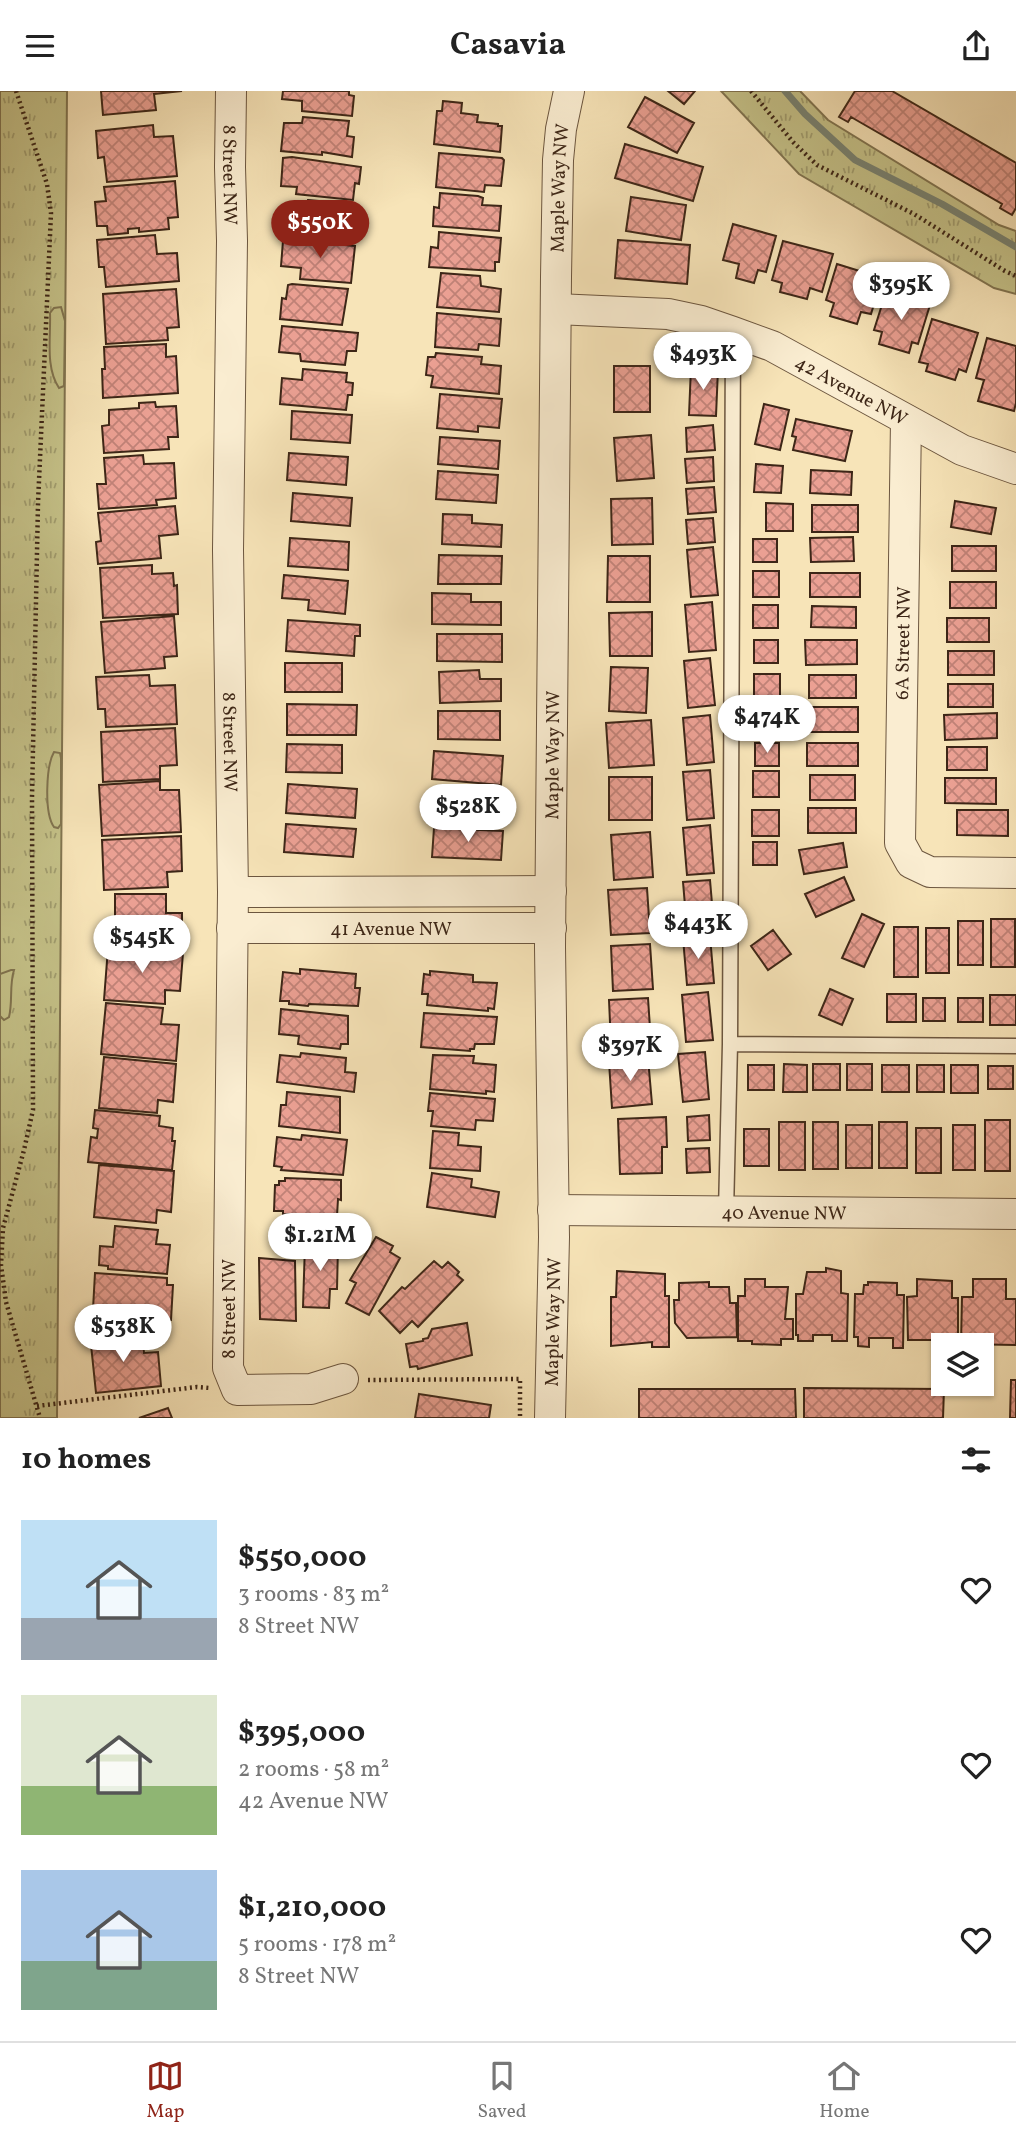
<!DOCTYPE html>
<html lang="en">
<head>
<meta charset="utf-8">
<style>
  :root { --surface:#fff; --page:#f6f6f6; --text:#222; --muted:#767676; --line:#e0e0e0; --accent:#8f2418 }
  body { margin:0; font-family:Vollkorn,serif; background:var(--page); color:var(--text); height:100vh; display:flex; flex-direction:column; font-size:26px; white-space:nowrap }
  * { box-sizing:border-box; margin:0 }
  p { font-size:23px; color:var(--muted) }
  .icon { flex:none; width:38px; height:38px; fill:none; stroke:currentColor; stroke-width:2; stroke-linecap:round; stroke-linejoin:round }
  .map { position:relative; height:1327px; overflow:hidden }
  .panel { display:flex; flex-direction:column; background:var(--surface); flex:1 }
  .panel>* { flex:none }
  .tools { position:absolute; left:931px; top:1242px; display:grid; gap:14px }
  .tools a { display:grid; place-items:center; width:63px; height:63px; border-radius:0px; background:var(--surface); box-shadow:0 2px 5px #0004; font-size:35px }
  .price { position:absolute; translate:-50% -60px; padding:0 16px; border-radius:24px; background:#fff; color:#222; font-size:23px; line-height:46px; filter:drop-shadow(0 2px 4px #0008) }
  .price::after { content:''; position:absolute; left:50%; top:42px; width:21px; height:16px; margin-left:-10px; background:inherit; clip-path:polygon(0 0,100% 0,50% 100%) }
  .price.selected { background:var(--accent); color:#fff }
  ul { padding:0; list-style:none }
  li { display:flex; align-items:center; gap:21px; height:175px; padding:0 21px }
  li span { display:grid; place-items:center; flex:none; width:196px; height:140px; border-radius:0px; color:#555 }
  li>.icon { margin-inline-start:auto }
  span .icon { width:84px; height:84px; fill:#fffc; stroke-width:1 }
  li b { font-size:30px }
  h2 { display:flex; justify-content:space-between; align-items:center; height:84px; padding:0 21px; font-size:30px }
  header { display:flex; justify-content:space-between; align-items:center; height:91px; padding:0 21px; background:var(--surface); font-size:32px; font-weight:700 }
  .tab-bar { display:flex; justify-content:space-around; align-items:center; height:98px; border-top:2px solid var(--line); background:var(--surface); font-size:19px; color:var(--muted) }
  .tab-bar a { display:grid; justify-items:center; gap:4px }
  .tab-bar .selected { color:var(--accent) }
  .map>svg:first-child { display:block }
  .park { fill:url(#park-tufts); stroke:#817450; stroke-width:2 }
  .garden { fill:#c5c289; stroke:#817450; stroke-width:2 }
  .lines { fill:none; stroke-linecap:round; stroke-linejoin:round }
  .stream { stroke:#778272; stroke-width:7 }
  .building { fill:url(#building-cross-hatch); stroke:#3d2617; stroke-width:2 }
  .service-casing { stroke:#6c563f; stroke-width:17 }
  .minor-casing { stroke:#6c563f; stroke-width:32 }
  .path { stroke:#3d2617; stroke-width:4.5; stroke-dasharray:2 3.5; stroke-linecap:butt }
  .service { stroke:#faedd1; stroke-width:14 }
  .minor { stroke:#faedd1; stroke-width:30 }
  .labels { text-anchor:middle; stroke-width:6; stroke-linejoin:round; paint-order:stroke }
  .street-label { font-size:19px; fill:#3d2617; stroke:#faedd1 }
</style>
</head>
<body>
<header><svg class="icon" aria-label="menu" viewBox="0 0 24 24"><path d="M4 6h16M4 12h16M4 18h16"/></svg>Casavia<svg class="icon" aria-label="share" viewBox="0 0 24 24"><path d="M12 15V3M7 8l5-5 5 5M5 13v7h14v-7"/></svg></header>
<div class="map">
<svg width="1016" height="1327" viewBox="0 0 1016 1327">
  <defs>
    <pattern id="park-tufts" width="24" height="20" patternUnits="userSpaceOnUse" patternTransform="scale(1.75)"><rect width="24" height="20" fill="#c5c289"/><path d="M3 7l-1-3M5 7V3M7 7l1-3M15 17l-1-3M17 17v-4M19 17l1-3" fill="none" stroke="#a19d6f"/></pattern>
    <pattern id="building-cross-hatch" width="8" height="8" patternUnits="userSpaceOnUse" patternTransform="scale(1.75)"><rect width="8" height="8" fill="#eba093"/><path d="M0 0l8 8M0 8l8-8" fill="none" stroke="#c08277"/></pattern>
  </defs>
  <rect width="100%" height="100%" fill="#f7e4b8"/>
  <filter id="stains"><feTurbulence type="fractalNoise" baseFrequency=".00286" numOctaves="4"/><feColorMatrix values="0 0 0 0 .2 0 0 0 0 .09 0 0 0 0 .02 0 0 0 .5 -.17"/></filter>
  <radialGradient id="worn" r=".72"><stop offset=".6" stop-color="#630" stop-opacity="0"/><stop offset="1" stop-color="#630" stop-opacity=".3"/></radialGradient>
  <path class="park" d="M0 0H67L57 1327H0Z
    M721 0H800L828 29 999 134 1016 140V203L994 197 799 83Z"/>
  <path class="garden" d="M61 216 65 230 64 295 59 297C45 276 51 246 50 222L54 217Z
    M54 661 60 662 61 667V733L58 737 54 736C44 722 46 675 54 661Z
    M11 879H14C9 895 13 910 9 926L4 929 0 925V883Z"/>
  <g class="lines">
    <path class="stream" d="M785 0 805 23 855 69 942 113 1016 156"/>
  </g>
  <path class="building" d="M101 0H182L154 3 156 19 103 24Z
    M283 0H349V4L354 5 352 25 302 20V10L282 8Z
    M668 0H695L684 13Z
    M855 0H892L1016 72V117L1012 124 1000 117 1002 113 851 26 848 31 839 26Z
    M645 6 694 32 677 62 628 36Z
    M443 10 462 12 461 22 478 24 477 31 498 33V35H502L500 61 434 53 437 20H442Z
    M303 26 349 30 347 45 354 46 352 66 322 61V64L281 60 284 32H302Z
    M153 34 154 46 173 45 177 85 107 91 104 66 98 67 96 40Z
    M625 53 703 76 693 110 615 87Z
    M439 62 502 67 504 69 501 95 485 94 484 101 436 96Z
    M292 66 361 76 359 93 355 92 353 109 296 103 297 96 281 95 283 67Z
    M175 90 178 126 168 127 169 138 139 141V137L128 138V142L108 144 107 135H97L95 111 106 110 104 96Z
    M440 102 478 105 483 107 482 114 501 115 499 140 433 135 434 116 439 117Z
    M631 106 686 114 681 149 626 140Z
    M308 109 351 113 350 117H356L355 136H348L347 147 280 143 283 115 307 116Z
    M733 133 776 145 766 181 758 179 754 192 736 187 739 173 723 169Z
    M439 141 501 147 499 171H495V180L429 176 431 156 438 157Z
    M155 144 157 163 177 162 179 190 106 196 104 176H99L97 149Z
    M294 149 355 155 351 192 300 188 301 177 281 175 283 150Z
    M618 149 690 154 687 193 615 187Z
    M783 150 833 163 822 201 810 197 807 208 780 201 782 192 772 189Z
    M837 173 882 187 871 223 861 221 857 233 830 225 834 212 826 209Z
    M441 182 480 185 481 195 501 198 499 221 437 216Z
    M292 193 348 198 342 234 280 228 282 207 286 208 288 194Z
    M176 198 179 236 167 237 168 249 106 253 103 203Z
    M886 201 930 214 918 253 912 251 909 262 879 253 882 241 874 239Z
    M437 222 501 228 499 255 479 253 478 259 435 256Z
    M932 228 978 242 966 281 959 278 955 289 926 280 928 273 919 271Z
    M282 235 358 242 356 260H347L345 274 301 270 300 263 279 261Z
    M987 247 1016 255V312L1014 320 978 310 984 289 976 287Z
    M166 253V266L176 265 178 302 103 307 102 278H105L104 256Z
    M436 262 482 266 481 273 501 275 499 303 431 296 433 285 426 284 428 266H435Z
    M614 275H650V321H614Z
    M691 276 718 278 716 325 689 324Z
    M303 278 347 282 346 291 353 292 352 304H348L346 319 280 313 282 287 302 289Z
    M440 303 502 308 499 337 478 335V341L437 337Z
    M155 311 156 316 176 315 178 346H168L169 358 104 362 102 335 109 334V319L139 317V312Z
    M764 313 789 319 780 359 755 353Z
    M292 320 352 324 350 352 291 348Z
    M796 328 852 340 845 370 793 359 796 346 792 345Z
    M713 334 715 359 687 361 686 337Z
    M651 344 654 387 617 390 614 347Z
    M440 346 500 350 498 378 438 373Z
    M289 362 348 366 346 394 287 389Z
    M143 364 144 373 174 372 176 407 156 409 157 414 99 418 97 393H106L104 367Z
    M713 366 714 390 687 392 685 368Z
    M756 373 783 375 781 402 754 401Z
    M811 379 852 381 851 404 810 402Z
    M438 380 498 384 496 412 436 408Z
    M714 396 716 421 688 423 686 398Z
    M293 402 352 407 350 435 291 430Z
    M652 407 653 453 612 454 611 408Z
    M955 410 996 417 991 443 951 436Z
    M766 412 793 413V440H766Z
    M812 414H858V441H812Z
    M175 415 178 443 159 445 161 467 98 473 96 451 101 450 98 422Z
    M443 423 472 424V432L502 434 501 456 442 453Z
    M713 427 715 451 688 453 686 429Z
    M853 446 854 470 811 471 810 447Z
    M290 447 349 451 348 479 288 475Z
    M753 448H777V471H753Z
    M952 455H996V480H952Z
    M713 456 718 504 691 506 687 459Z
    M439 464 502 465 501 493H438Z
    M608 465H650V511H607Z
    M152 474V483L173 482 174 495 177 494 178 523 103 527 100 477Z
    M753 480H779V506H753Z
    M810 482H860V506H810Z
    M284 484 348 490 345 523 308 519 309 509 282 507Z
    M950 491H996V517H950Z
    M432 502 471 503V511H501V534L432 533Z
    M712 511 716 559 689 561 685 514Z
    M753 514H778V537H753Z
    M812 515 856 516V537L811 536Z
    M652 521V565H610L609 522Z
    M174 525 177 565 164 566 165 577 105 582 101 531Z
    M947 527H989V551H947Z
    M288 529 360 534V545H355L354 565 286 560Z
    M437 543H502V571L437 570Z
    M754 549H778V572H754Z
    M805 549H857V573L806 574Z
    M948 560H994V584H948Z
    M710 567 715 614 688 617 684 570Z
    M285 572H342V601H285Z
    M611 576 648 577 646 622 609 620Z
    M479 579 480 588H501V610L440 612 439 581Z
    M754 583H780V609H754Z
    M149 584 150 595 175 594 177 633 106 636 105 618H98L96 586Z
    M809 584H856V607H809Z
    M948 593H993V616H948Z
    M287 613 357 614 356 644H287Z
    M753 614H779V641H753Z
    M810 616H858V641H810Z
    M438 620H500V649L438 648Z
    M997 622V647L945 649 944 624Z
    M710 624 714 671 687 674 683 627Z
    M651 629 654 674 609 677 606 632Z
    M175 637 177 674 160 675V688L103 691 101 641Z
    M755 652H779V675H755Z
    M807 652H858V675H807Z
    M287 653 342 654V682L286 681Z
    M947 656H987V679H947Z
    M434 660 503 665 501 694 432 688Z
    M710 679 714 727 687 729 683 681Z
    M753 680H779V706H753Z
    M810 684H855V709H810Z
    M609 686H652V729H609Z
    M945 687H996V713L945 712Z
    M160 690V699H179L181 741 102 745 99 694Z
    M288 693 357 698 355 727 286 722Z
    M434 696 503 699 501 728 432 725Z
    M808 717H856V742H808Z
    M752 719H779V745H752Z
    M957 719H1008V745L957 744Z
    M286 733 356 738 353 766 284 761Z
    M710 734 714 782 687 784 683 737Z
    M434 737 503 740 501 769 432 766Z
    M650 741 653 786 614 789 611 744Z
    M181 745 182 780 167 781 168 796 104 799 102 749Z
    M753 751H777V774H753Z
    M843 752 847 776 804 783 799 759Z
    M844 786 854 809 816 826 805 803Z
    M710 789 714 836 687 838 683 791Z
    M647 797 650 842 611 844 608 799Z
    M115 803H166V822H182V856L115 854Z
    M862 823 884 833 864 876 842 867Z
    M991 828H1015V876H991Z
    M958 830H983V874H958Z
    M894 836H918V886H894Z
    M926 837H949V882H926Z
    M773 839 791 863 768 879 751 855Z
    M710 845 714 892 687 894 683 847Z
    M650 853 653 898 613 900 611 855Z
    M108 857 183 862 180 900 165 899V913L104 909Z
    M300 878 356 883 355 897H360L358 915 309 913 308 915 289 913V910H280L283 881 300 883Z
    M430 880 473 884V891L497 892 494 918 488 917V920L427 914 428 903H422L424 883 430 884Z
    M830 898 853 908 842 934 819 924Z
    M708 901 713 949 686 951 682 904Z
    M887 903H916V931H887Z
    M990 904H1016V934H990Z
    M648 907 651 952 611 954 609 909Z
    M923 907H945V930H923Z
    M958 907H983V931H958Z
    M106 912 163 917 161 933 179 934 176 970 101 963Z
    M281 918 348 925V953H341L340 958 303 954 298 953 299 945 279 943Z
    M424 922 497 926 494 953H475L474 958H470V960L421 956Z
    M705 961 709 1008 683 1011 678 963Z
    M301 962 346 967 345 981 356 982 354 1001 277 991 280 964 300 966Z
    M433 964 474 965 473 972 496 974 494 1001 486 1000V1003L430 998Z
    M104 966 176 973 173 1011 158 1009 157 1022 99 1017Z
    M648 967 652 1013 612 1017 609 971Z
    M784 973 807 974V1001H783Z
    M813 973H840V999H813Z
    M847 973H872V999H847Z
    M748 974H774V999H748Z
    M882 974H909V1001H882Z
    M917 974H944V1001H917Z
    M951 974H978V1002H951Z
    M988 975H1013V998H988Z
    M287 1001 340 1006V1042L279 1035 281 1014H286Z
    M430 1002 495 1008 493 1030 476 1029 475 1039 431 1035 433 1020H428Z
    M95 1019 160 1025 159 1035 173 1037 172 1050H175L172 1079 88 1071 91 1046 97 1047 98 1038 93 1037Z
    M709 1024 710 1049 688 1050 687 1026Z
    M666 1026 667 1056H662V1082L620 1083 618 1028Z
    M985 1029H1010V1080H985Z
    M779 1031H805V1079H779Z
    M813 1031H838V1078H813Z
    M879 1031H907V1077H879Z
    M846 1034H872V1077H846Z
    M953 1034H975V1079H953Z
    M916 1037H941V1082H916Z
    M744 1038H769V1075H744Z
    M433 1040 459 1042 458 1054 481 1056 480 1080 430 1077Z
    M302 1044 347 1049 343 1084 281 1079 282 1076 274 1075 277 1046 301 1049Z
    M709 1057 710 1081 687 1082 686 1058Z
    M99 1074 174 1080 171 1121 157 1119 156 1132 94 1126Z
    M432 1082 472 1088 471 1096 499 1101 495 1126 427 1116Z
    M285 1087 341 1089V1109L338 1108 337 1125 283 1123V1120H274L275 1094H279V1090H285Z
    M115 1135 158 1139 156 1153 170 1154 167 1183 108 1178V1175L99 1174 100 1155 113 1156Z
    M376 1146 393 1155 390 1161 400 1167 369 1224 346 1212 356 1192 350 1189Z
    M307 1148 325 1149V1155H338L337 1198H330L329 1217 303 1216 305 1153 307 1154Z
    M259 1167 295 1170 296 1230 260 1228Z
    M434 1170 442 1177 448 1171 459 1181 457 1184 463 1189 418 1236 412 1230 400 1242 379 1220 402 1196 405 1198Z
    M826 1177 841 1180V1202L848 1203 847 1250H832V1244H813V1250H798V1244H796V1203H803L807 1181H826Z
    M617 1180 665 1183V1205H669V1256H652V1251L611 1255V1206H616Z
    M95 1182 167 1187V1194H173L171 1229 149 1228 148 1239 92 1236Z
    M745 1188H765V1196H788L785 1228H793V1248H781V1254L752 1253V1250H738V1205H745Z
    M917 1188 952 1190V1207H958V1252H932V1249H908L907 1206 917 1205Z
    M973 1188H1006V1208H1016V1254L961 1253 962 1206H973Z
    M709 1191V1196H729L730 1212H736L737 1246 687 1247 675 1232 674 1209H679V1192Z
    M868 1191 897 1192V1204H904L903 1257H893V1247H869V1256L858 1255V1246H854L855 1203H863L864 1194H868Z
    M467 1232 472 1264 418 1278 417 1275 410 1276 406 1253 423 1250V1248L428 1247 432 1238Z
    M114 1241 115 1246 142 1244 144 1262 158 1261 161 1295 96 1302 90 1244Z
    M1011 1289H1016V1327H1010Z
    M804 1297 944 1298 943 1327H804Z
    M639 1298H795L796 1327H639Z
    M419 1303 491 1314 489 1327H415Z
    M168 1317 172 1327H139Z"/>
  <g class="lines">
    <defs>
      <path id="service" d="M730 953 1016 955
        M726 1121 730 953 733 241"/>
      <g id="minor">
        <path id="s1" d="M231 0 230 76 232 150 228 459 233 801 228 1277 237 1299 311 1298 343 1288"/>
        <path id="s2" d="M556 218 668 223 701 230 733 241 772 255 962 359 1016 378"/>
        <path d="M906 329 900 752 911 772 930 781 1016 782"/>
        <path d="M233 801 551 800"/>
        <path id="s3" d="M232 837H551"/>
        <path id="s4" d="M553 1119 1016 1123"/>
        <path id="s5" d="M550 1327 554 1146 550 856 556 186 558 69 561 38 569 0"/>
      </g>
    </defs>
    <use href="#service" class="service-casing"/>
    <use href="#minor" class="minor-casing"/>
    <path class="path" d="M16 0 47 93 51 122 38 412 32 706 33 1019 24 1059 3 1137 1 1174 6 1211 40 1327
      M751 0 793 51 817 74 914 123 1005 180 1016 185
      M368 1289 520 1288V1327
      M37 1315 197 1296 210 1297"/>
    <use href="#service" class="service"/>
    <use href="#minor" class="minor"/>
  </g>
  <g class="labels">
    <g class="street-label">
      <text dy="7" stroke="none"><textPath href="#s1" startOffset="84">8 Street NW</textPath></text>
      <text dy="7" stroke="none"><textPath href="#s5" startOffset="1230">Maple Way NW</textPath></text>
      <text dy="7" stroke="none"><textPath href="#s2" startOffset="312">42 Avenue NW</textPath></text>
      <text transform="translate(902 552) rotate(-89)" y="7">6A Street NW</text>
      <text dy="7" stroke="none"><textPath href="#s1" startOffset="651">8 Street NW</textPath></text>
      <text dy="7" stroke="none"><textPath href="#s5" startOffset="663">Maple Way NW</textPath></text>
      <text dy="7" stroke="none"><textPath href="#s3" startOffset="159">41 Avenue NW</textPath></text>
      <text dy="7" stroke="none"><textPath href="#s4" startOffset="231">40 Avenue NW</textPath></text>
      <text transform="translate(228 1218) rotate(-90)" y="7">8 Street NW</text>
      <text dy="7" stroke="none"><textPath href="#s5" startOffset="96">Maple Way NW</textPath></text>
    </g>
  </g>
  <rect width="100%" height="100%" filter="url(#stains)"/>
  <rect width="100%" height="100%" fill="url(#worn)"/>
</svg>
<div class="tools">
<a><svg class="icon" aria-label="layers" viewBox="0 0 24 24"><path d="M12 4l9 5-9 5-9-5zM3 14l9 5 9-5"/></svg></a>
</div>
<b class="price selected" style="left:320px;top:169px">$550K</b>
<b class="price" style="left:901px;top:231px">$395K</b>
<b class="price" style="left:703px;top:301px">$493K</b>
<b class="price" style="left:767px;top:664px">$474K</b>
<b class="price" style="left:468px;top:753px">$528K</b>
<b class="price" style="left:698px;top:870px">$443K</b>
<b class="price" style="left:142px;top:884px">$545K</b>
<b class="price" style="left:630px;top:992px">$397K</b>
<b class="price" style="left:320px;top:1182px">$1.21M</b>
<b class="price" style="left:123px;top:1273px">$538K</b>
</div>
<section class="panel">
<h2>10 homes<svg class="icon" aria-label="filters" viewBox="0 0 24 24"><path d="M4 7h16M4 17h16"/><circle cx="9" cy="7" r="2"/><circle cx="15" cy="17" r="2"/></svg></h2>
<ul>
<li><span style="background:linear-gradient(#bfe0f5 70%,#9aa5b1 0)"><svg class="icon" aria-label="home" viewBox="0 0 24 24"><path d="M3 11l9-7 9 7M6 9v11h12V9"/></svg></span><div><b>$550,000</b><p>3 rooms · 83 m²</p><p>8 Street NW</p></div><svg class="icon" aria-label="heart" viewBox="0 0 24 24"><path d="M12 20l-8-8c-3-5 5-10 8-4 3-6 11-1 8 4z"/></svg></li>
<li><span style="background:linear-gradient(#dfe7d0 65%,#8fb573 0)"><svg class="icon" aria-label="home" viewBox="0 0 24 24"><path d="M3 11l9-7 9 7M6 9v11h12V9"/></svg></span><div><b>$395,000</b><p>2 rooms · 58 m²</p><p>42 Avenue NW</p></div><svg class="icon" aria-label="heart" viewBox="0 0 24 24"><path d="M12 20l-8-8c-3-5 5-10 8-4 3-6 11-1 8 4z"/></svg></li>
<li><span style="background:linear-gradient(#a9c7e8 65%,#7fa58c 0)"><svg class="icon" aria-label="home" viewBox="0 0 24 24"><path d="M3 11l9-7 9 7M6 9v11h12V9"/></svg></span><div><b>$1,210,000</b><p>5 rooms · 178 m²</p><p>8 Street NW</p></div><svg class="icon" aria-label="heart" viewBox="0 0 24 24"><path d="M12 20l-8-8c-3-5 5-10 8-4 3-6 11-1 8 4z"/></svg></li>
</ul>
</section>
<nav class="tab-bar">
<a class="selected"><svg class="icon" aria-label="map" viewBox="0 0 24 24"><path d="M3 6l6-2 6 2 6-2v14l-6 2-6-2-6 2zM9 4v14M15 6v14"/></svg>Map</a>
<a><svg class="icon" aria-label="saved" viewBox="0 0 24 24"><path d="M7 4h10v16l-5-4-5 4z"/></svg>Saved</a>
<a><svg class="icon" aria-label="home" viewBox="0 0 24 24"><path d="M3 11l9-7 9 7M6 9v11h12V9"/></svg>Home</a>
</nav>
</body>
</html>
